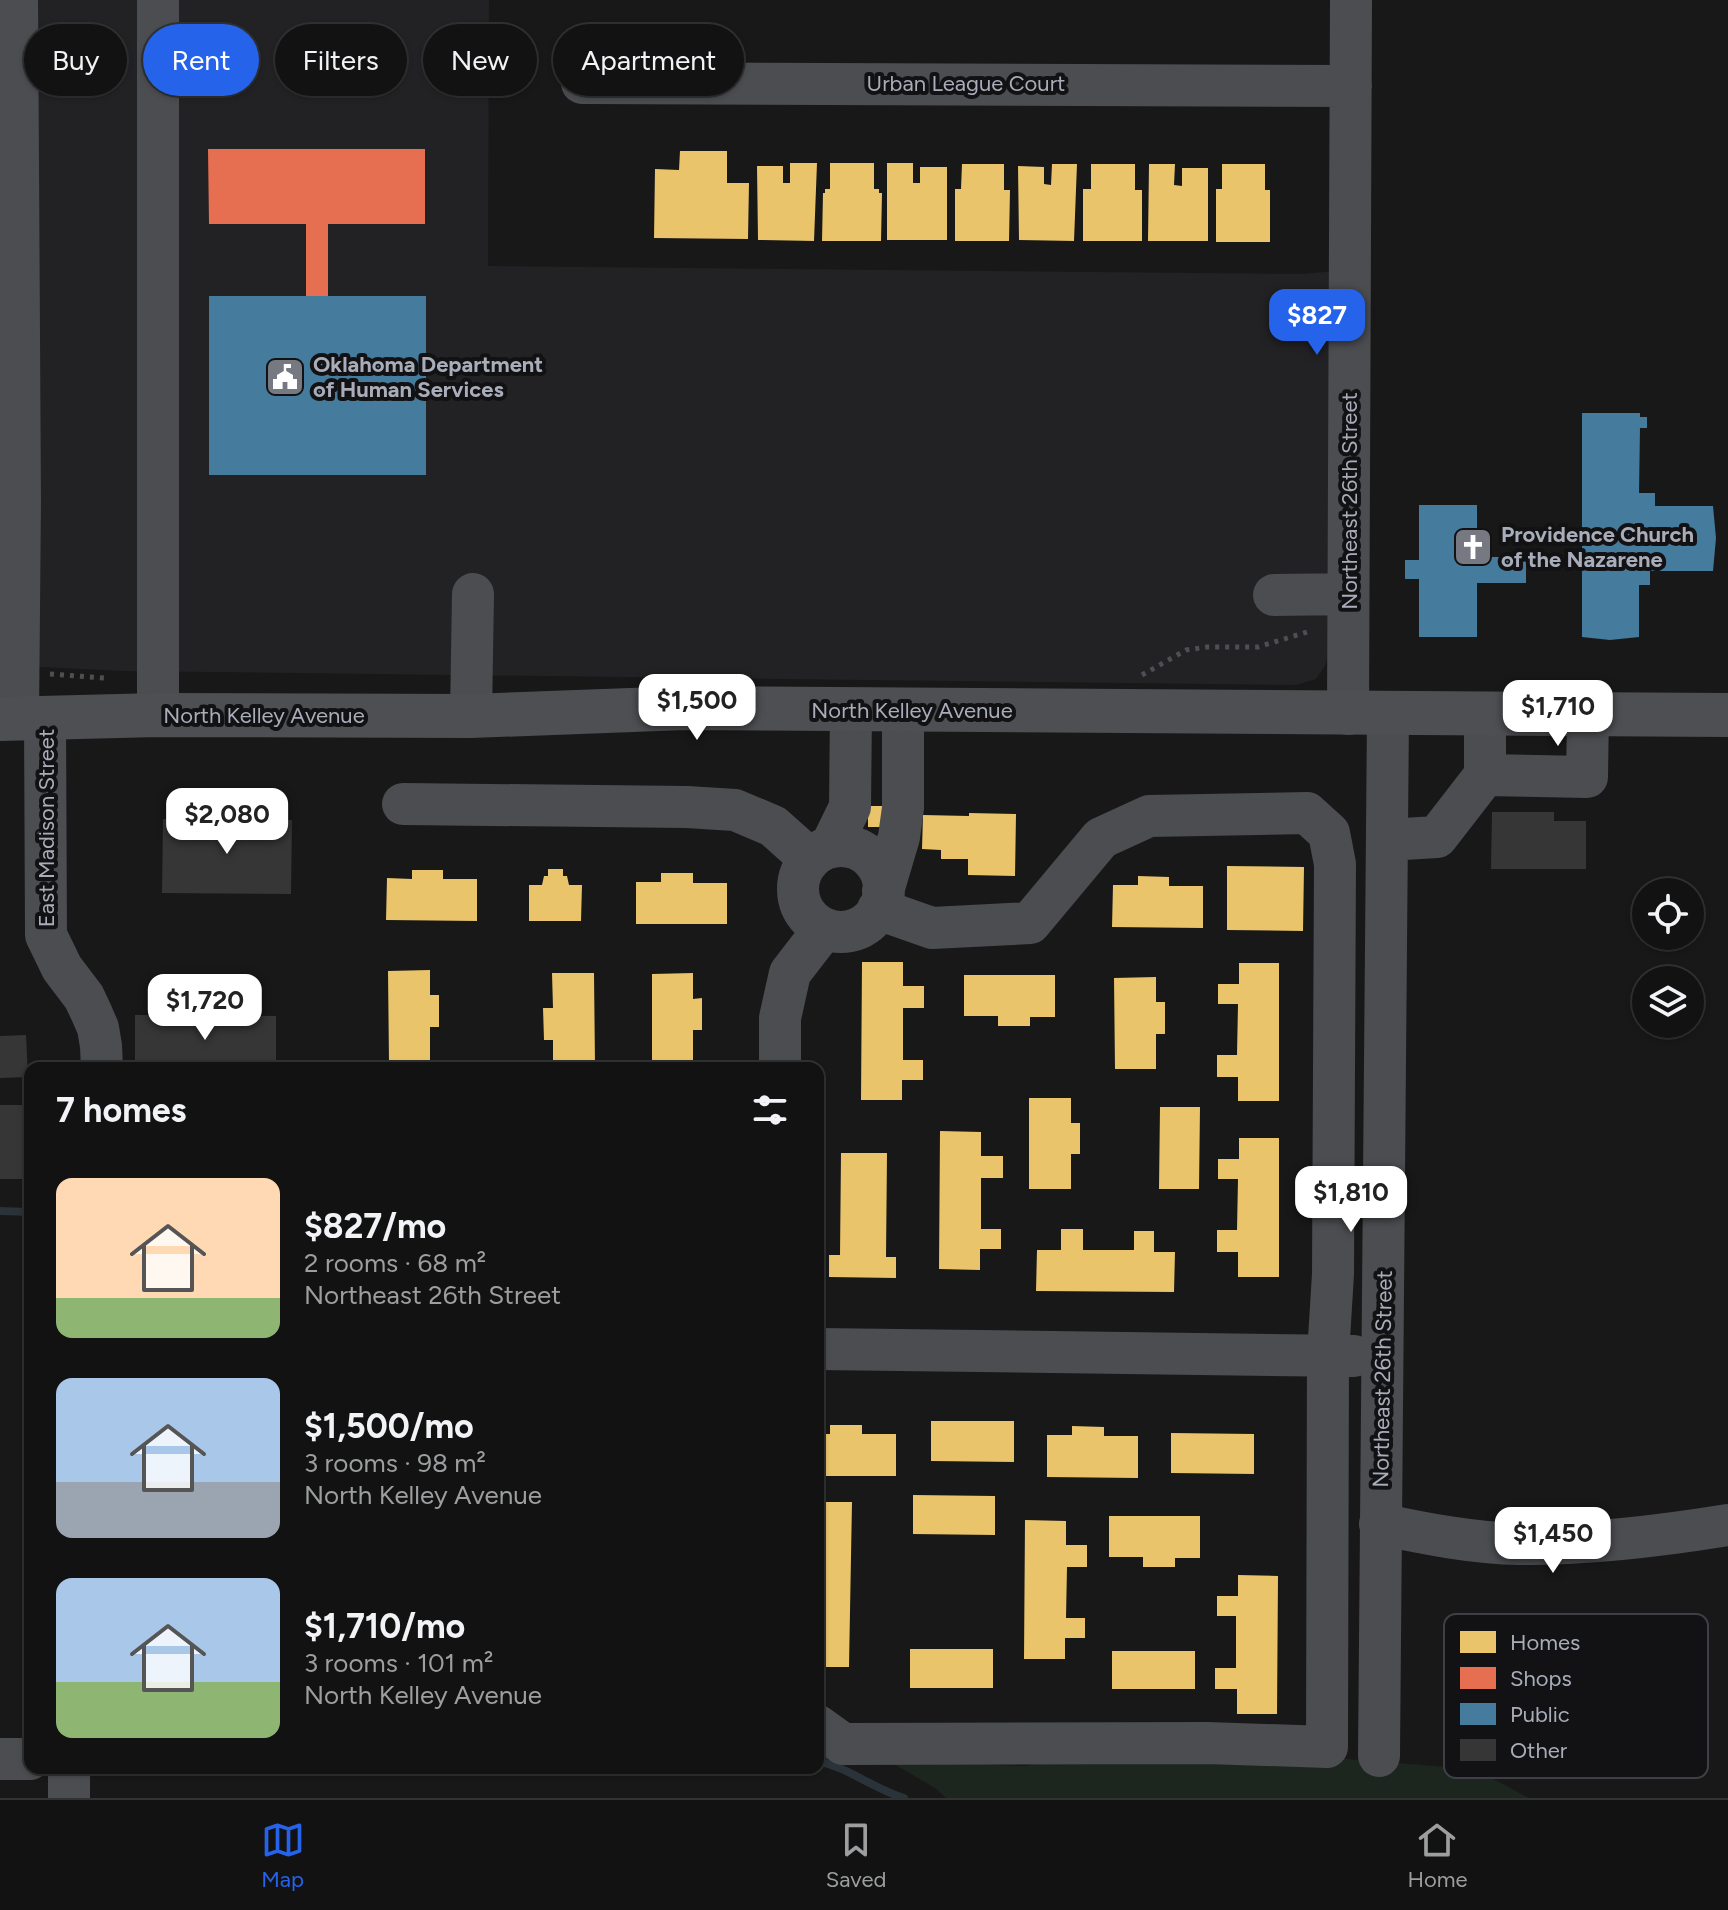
<!DOCTYPE html>
<html lang="en">
<head>
<meta charset="utf-8">
<style>
  :root { --surface:#121212; --page:#1b1b1b; --text:#f1f3f6; --muted:#9c9e9f; --line:#313232; --accent:#2563eb }
  body { margin:0; font-family:Figtree,sans-serif; background:var(--page); color:var(--text); height:100vh; display:flex; flex-direction:column; font-size:30px; white-space:nowrap }
  * { box-sizing:border-box; margin:0 }
  p { font-size:26px; color:var(--muted) }
  .icon { flex:none; width:44px; height:44px; fill:none; stroke:currentColor; stroke-width:2; stroke-linecap:round; stroke-linejoin:round }
  .map { position:relative; flex:1; overflow:hidden }
  .panel { position:absolute; left:24px; top:1062px; width:800px; height:712px; display:flex; flex-direction:column; background:var(--surface); border-radius:16px; box-shadow:0 2px 6px #0004,0 0 0 2px var(--line) }
  .panel>* { flex:none }
  .banner { position:absolute; left:24px; top:24px; width:800px; height:72px; display:flex; gap:16px }
  .controls { position:absolute; left:1632px; top:878px; display:grid; gap:16px }
  .controls a { display:grid; place-items:center; width:72px; height:72px; border-radius:50%; background:var(--surface); box-shadow:0 2px 6px #0004,0 0 0 2px var(--line); font-size:40px }
  .price { position:absolute; translate:-50% -68px; padding:0 18px; border-radius:16px; background:#fff; color:#222; font-size:26px; line-height:52px; filter:drop-shadow(0 2px 4px #0008) }
  .price::after { content:''; position:absolute; left:50%; top:48px; width:24px; height:18px; margin-left:-12px; background:inherit; clip-path:polygon(0 0,100% 0,50% 100%) }
  .price.active { background:var(--accent); color:#fff }
  ul { padding:0; list-style:none }
  li { display:flex; align-items:center; gap:24px; height:200px; padding:0 32px }
  li span { display:grid; place-items:center; flex:none; width:224px; height:160px; border-radius:16px; color:#555 }
  li>.icon { margin-inline-start:auto }
  span .icon { width:96px; height:96px; fill:#fffc; stroke-width:1 }
  li b { font-size:34px }
  h2 { display:flex; justify-content:space-between; align-items:center; height:96px; padding:0 32px; font-size:34px }
  .tag { padding:0 28px; border-radius:36px; background:var(--surface); box-shadow:0 2px 6px #0004,0 0 0 2px var(--line); font-size:28px; line-height:72px }
  .tag.active { background:var(--accent); color:#fff }
  .dock { display:flex; justify-content:space-around; align-items:center; height:112px; border-top:2px solid var(--line); background:var(--surface); font-size:22px; color:var(--muted) }
  .dock a { display:grid; justify-items:center; gap:4px }
  .dock .active { color:var(--accent) }
  .map>svg:first-child { display:block }
  .built { fill:#222124 }
  .green { fill:#1d251f }
  .homes { fill:#e9c46a }
  .shops { fill:#e76f51 }
  .public { fill:#457b9d }
  .lines { fill:none; stroke-linecap:round; stroke-linejoin:round }
  .stream { stroke:#2a323a; stroke-width:8 }
  .building { fill:#363637 }
  .path { stroke:#4e4f52; stroke-width:5; stroke-dasharray:4 6; stroke-linecap:butt }
  .minor { stroke:#4b4d51; stroke-width:42 }
  .major { stroke:#4e4f52; stroke-width:44 }
  .labels { text-anchor:middle; stroke-width:8; stroke-linejoin:round; paint-order:stroke }
  .street-label { font-size:22px; fill:#a9adb9; stroke:#121214 }
  .poi-label { font-size:22px; font-weight:bold; fill:#a9adb9; stroke:#121214; text-anchor:start }
  .key { fill:#121214; stroke:#3f4046; stroke-width:2 }
  .key-label { font-size:22px; fill:#a9adb9 }
</style>
</head>
<body>
<div class="map">
<svg width="1728" height="1798" viewBox="0 0 1728 1798">
  <rect width="100%" height="100%" fill="#181818"/>
  <path class="built" d="M0 0H489L488 266 1302 274 1336 271 1331 645 1325 666 1316 679 1296 685 122 671 0 665Z"/>
  <path class="green" d="M1148 1750 1308 1756 1447 1767 1484 1774 1529 1798H946L935 1788 887 1760 1022 1766Z"/>
  <path class="homes" d="M680 151H727V183H749L748 239 654 238 655 169 679 170Z
    M790 163H817L814 241 758 240 757 166H783V183H790Z
    M830 163H874V189H879V193H882L881 241H822L823 193H825V189H830Z
    M887 163H913V183H920V167H947V240H887Z
    M962 164H1004V190H1010L1009 241H955V189H961Z
    M1052 164H1077L1074 241 1019 240 1018 166 1044 167V184L1051 185Z
    M1091 164H1135V190H1142V241H1083V189H1091Z
    M1149 164H1175L1174 185 1182 186V168H1208V241H1148Z
    M1222 164H1265V190H1270V242H1216V189H1222Z
    M868 806H882V827H868Z
    M969 813 1016 814 1015 876 968 875V859H941V850L922 849 923 815 969 816Z
    M1227 866 1304 867 1303 931 1227 930Z
    M548 869H563V876H567L569 885H582L581 921H529V885H542L544 876H548Z
    M412 870H443V879H477V921L386 920 387 878 412 879Z
    M661 873H693V883H727V924H636V882H661Z
    M1138 876 1169 877V886H1203V928L1112 927 1113 885H1138Z
    M862 962H903V986H924V1008H903V1060H923V1080H902V1100H861Z
    M1239 963H1279V1101H1238V1077H1217V1055H1237L1238 1004H1218V984H1239Z
    M430 970V995H439V1027H430V1061L389 1062 388 971Z
    M552 973H594L595 1065H553V1040H544L543 1008H553Z
    M693 973V999L702 998V1030H693V1065H652V974Z
    M964 975H1055V1017H1030V1026H998V1016H964Z
    M1156 977V1002H1165V1034H1156V1069H1115L1114 978Z
    M1029 1098H1071V1123H1080V1154H1071V1189H1029Z
    M1160 1107H1200L1199 1189H1159Z
    M940 1131 981 1132V1156H1003V1178H981V1229H1001V1249H980V1270L939 1269Z
    M1239 1138H1279V1277H1238V1252H1217V1230H1237L1238 1179H1218V1159H1239Z
    M841 1153H887L886 1257H896V1278L829 1277V1255H840Z
    M1061 1229H1083V1250H1134V1231H1154V1252H1175L1174 1292 1036 1291 1037 1250H1061Z
    M931 1421H1014V1462L931 1461Z
    M830 1425H862V1434H896V1476H818V1434H830Z
    M1072 1426 1104 1427V1436H1138V1478L1047 1477V1435H1072Z
    M1171 1433 1254 1434V1474L1171 1473Z
    M913 1495 995 1496V1535L913 1534Z
    M818 1502H852L849 1667H818Z
    M1109 1516H1200V1558H1175V1567H1143V1557H1109Z
    M1025 1520 1066 1521V1545H1087V1567H1067L1066 1618H1085V1638H1065V1659H1024Z
    M1238 1575 1278 1576 1277 1714H1237V1689H1215V1668H1236V1616H1217V1596H1238Z
    M910 1649H993V1688H910Z
    M1112 1651H1195V1689H1112Z"/>
  <path class="shops" d="M208 149H425V224H328V296H306V224H209Z"/>
  <path class="public" d="M209 296H426V475H209Z
    M1582 413H1640V417H1647V428H1640L1639 493H1655V506H1713L1716 538 1713 571H1650V585H1639V637L1610 640 1582 637Z
    M1419 505H1477V557H1526V583H1477V637H1419V579H1405V560H1419Z"/>
  <g class="lines">
    <path class="stream" d="M0 1211 30 1212
      M818 1761C849 1768 874 1789 904 1798"/>
  </g>
  <path class="building" d="M1492 812H1554V821H1586V869H1491Z
    M163 819 292 820 291 894 162 893Z
    M135 1015 276 1016V1068H135Z
    M26 1035 28 1077 0 1078V1036Z
    M0 1105H28V1179H0Z"/>
  <g class="lines">
    <path class="path" d="M50 674 104 678
      M1142 675 1186 650 1207 647H1258L1307 632"/>
    <path class="minor" d="M17 0 20 501 18 719
      M158 0V715
      M582 83 1351 86
      M1274 595 1348 594
      M1348 714 1351 0
      M1485 714V775L1587 777 1588 714
      M471 716 473 594
      M45 717 46 935 62 968 84 997 92 1014 98 1028 101 1046 102 1068
      M403 804 687 807 735 810 773 826 810 859
      M1387 840 1437 837 1485 775
      M831 846 850 807 851 709
      M798 889a43 43 0 1 1 86 0a43 43 0 1 1-86 0Z
      M883 891 899 837 903 808V710
      M780 1068V1018L790 973 824 929
      M818 1349 1354 1356
      M1380 1524C1426 1534 1473 1543 1520 1544 1589 1545 1660 1536 1728 1525
      M818 1726 843 1744 1207 1743 1327 1747 1328 1355 1333 1274 1335 864 1329 833 1307 813 1149 816 1101 838 1030 923 932 928 878 909
      M1379 1756 1388 714
      M0 1759H30
      M69 1798V1768"/>
    <path class="major" d="M0 719 158 715 471 716 685 708 1728 715"/>
  </g>
  <defs>
    <symbol id="civic-square" viewBox="-11 -11 22 22"><rect x="-9" y="-9" width="18" height="18" rx="4" fill="#767981" stroke="#121214"/><path d="M-.6-6.5H3V-4.5H.6V-3L4-1V1h2V6H-6V1h2V-1L-.6-3ZM-1.2 2.5V6h2.4V2.5Z" fill="#fff"/></symbol>
    <symbol id="church-square" viewBox="-11 -11 22 22"><rect x="-9" y="-9" width="18" height="18" rx="4" fill="#767981" stroke="#121214"/><path d="M-1.2-6h2.4v3.5h3.3v2.4h-3.3V6h-2.4V-.1h-3.3v-2.4h3.3Z" fill="#fff"/></symbol>
  </defs>
  <g fill-rule="evenodd">
    <use href="#civic-square" x="263" y="355" width="44" height="44"/>
    <use href="#church-square" x="1451" y="525" width="44" height="44"/>
  </g>
  <g class="labels">
    <g class="street-label">
      <text x="966" y="91">Urban League Court</text>
      <text transform="translate(1349 501) rotate(-90)" y="8">Northeast 26th Street</text>
      <text x="912" y="718">North Kelley Avenue</text>
      <text x="264" y="723">North Kelley Avenue</text>
      <text transform="translate(46 828) rotate(-90)" y="8">East Madison Street</text>
      <text transform="translate(1382 1379) rotate(-89)" y="8">Northeast 26th Street</text>
    </g>
    <g class="poi-label">
      <text x="313" y="372">Oklahoma Department<tspan x="313" dy="25">of Human Services</tspan></text>
      <text x="1501" y="542">Providence Church<tspan x="1501" dy="25">of the Nazarene</tspan></text>
    </g>
  </g>
  <rect x="1444" y="1614" width="264" height="164" rx="12" class="key"/>
  <rect x="1460" y="1631" width="36" height="22" fill="#e9c46a"/>
  <rect x="1460" y="1667" width="36" height="22" fill="#e76f51"/>
  <rect x="1460" y="1703" width="36" height="22" fill="#457b9d"/>
  <rect x="1460" y="1739" width="36" height="22" fill="#363637"/>
  <g class="key-label">
    <text x="1510" y="1650">Homes</text>
    <text x="1510" y="1686">Shops</text>
    <text x="1510" y="1722">Public</text>
    <text x="1510" y="1758">Other</text>
  </g>
</svg>
<div class="controls">
<a><svg class="icon" aria-label="locate" viewBox="0 0 24 24"><circle cx="12" cy="12" r="6"/><path d="M12 2v4M12 18v4M2 12h4M18 12h4"/></svg></a>
<a><svg class="icon" aria-label="layers" viewBox="0 0 24 24"><path d="M12 4l9 5-9 5-9-5zM3 14l9 5 9-5"/></svg></a>
</div>
<b class="price active" style="left:1317px;top:357px">$827</b>
<b class="price" style="left:697px;top:742px">$1,500</b>
<b class="price" style="left:1558px;top:748px">$1,710</b>
<b class="price" style="left:227px;top:856px">$2,080</b>
<b class="price" style="left:205px;top:1042px">$1,720</b>
<b class="price" style="left:1351px;top:1234px">$1,810</b>
<b class="price" style="left:1553px;top:1575px">$1,450</b>
<div class="banner">
<a class="tag">Buy</a>
<a class="tag active">Rent</a>
<a class="tag">Filters</a>
<a class="tag">New</a>
<a class="tag">Apartment</a>
</div>
<section class="panel">
<h2>7 homes<svg class="icon" aria-label="filters" viewBox="0 0 24 24"><path d="M4 7h16M4 17h16"/><circle cx="9" cy="7" r="2"/><circle cx="15" cy="17" r="2"/></svg></h2>
<ul>
<li><span style="background:linear-gradient(#ffd9b3 75%,#8fb573 0)"><svg class="icon" aria-label="home" viewBox="0 0 24 24"><path d="M3 11l9-7 9 7M6 9v11h12V9"/></svg></span><div><b>$827/mo</b><p>2 rooms · 68 m²</p><p>Northeast 26th Street</p></div></li>
<li><span style="background:linear-gradient(#a9c7e8 65%,#9aa5b1 0)"><svg class="icon" aria-label="home" viewBox="0 0 24 24"><path d="M3 11l9-7 9 7M6 9v11h12V9"/></svg></span><div><b>$1,500/mo</b><p>3 rooms · 98 m²</p><p>North Kelley Avenue</p></div></li>
<li><span style="background:linear-gradient(#a9c7e8 65%,#8fb573 0)"><svg class="icon" aria-label="home" viewBox="0 0 24 24"><path d="M3 11l9-7 9 7M6 9v11h12V9"/></svg></span><div><b>$1,710/mo</b><p>3 rooms · 101 m²</p><p>North Kelley Avenue</p></div></li>
</ul>
</section>
</div>
<nav class="dock">
<a class="active"><svg class="icon" aria-label="map" viewBox="0 0 24 24"><path d="M3 6l6-2 6 2 6-2v14l-6 2-6-2-6 2zM9 4v14M15 6v14"/></svg>Map</a>
<a><svg class="icon" aria-label="saved" viewBox="0 0 24 24"><path d="M7 4h10v16l-5-4-5 4z"/></svg>Saved</a>
<a><svg class="icon" aria-label="home" viewBox="0 0 24 24"><path d="M3 11l9-7 9 7M6 9v11h12V9"/></svg>Home</a>
</nav>
</body>
</html>
